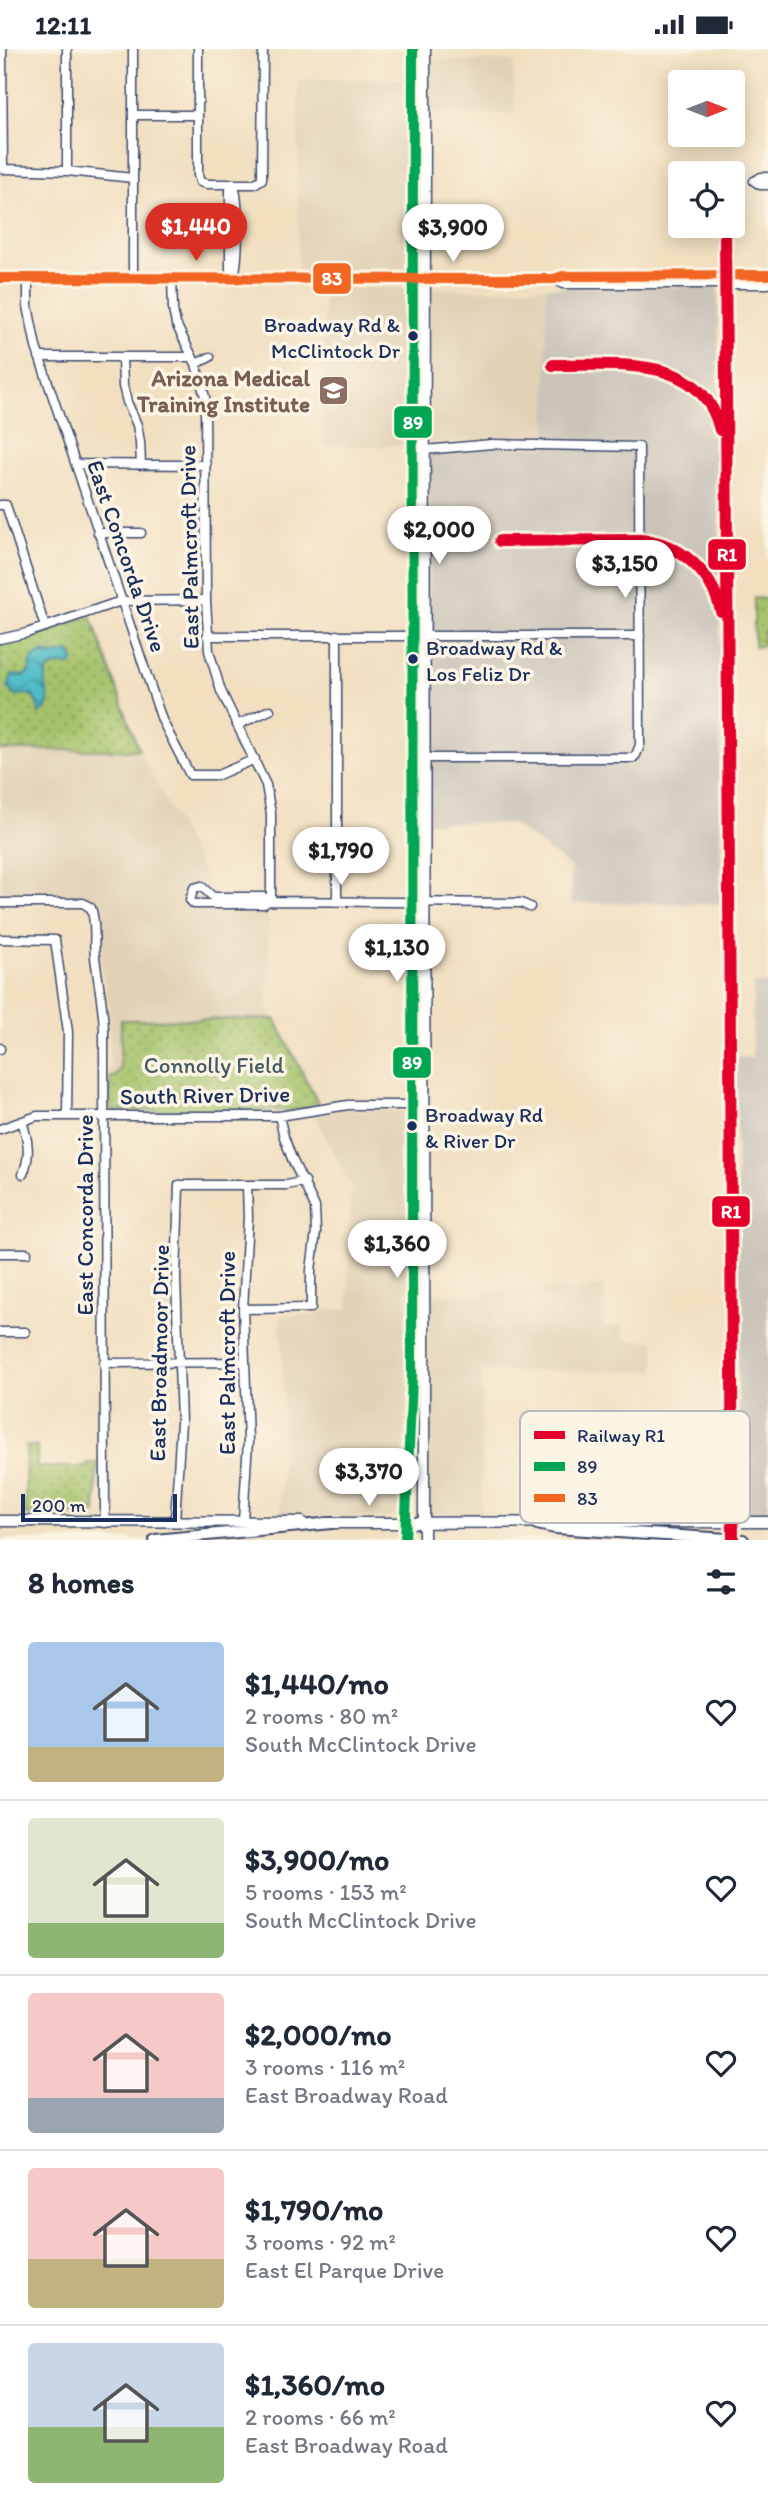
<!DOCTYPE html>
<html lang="en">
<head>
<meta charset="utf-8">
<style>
  :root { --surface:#fff; --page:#f2f2f3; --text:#1f2937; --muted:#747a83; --line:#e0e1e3; --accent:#d93025 }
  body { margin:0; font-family:Itim,sans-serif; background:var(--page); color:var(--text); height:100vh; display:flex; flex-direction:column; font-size:26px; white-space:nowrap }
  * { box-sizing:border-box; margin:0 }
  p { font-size:23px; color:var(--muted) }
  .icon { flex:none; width:38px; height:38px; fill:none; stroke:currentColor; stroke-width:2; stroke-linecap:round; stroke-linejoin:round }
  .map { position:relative; height:1491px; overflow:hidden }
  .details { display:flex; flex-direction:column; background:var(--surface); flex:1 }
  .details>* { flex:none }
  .needle { width:46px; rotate:90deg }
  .controls { position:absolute; left:668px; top:21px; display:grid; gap:14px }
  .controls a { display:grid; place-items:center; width:77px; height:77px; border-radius:7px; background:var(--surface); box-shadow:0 4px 18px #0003; font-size:35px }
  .scale { position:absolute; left:21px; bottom:18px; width:156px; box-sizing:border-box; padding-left:7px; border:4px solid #1b2f5e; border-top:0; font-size:19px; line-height:24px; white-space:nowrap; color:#1b2f5e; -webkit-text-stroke:5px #fcf5e5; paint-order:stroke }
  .price { position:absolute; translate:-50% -60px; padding:0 16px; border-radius:24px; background:#fff; color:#222; font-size:23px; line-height:46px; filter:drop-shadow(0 2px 4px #0008) }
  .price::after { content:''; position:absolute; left:50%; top:42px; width:21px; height:16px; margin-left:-10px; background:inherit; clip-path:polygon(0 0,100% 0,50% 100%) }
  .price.on { background:var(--accent); color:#fff }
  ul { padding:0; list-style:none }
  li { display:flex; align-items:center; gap:21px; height:175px; padding:0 28px }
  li+li { border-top:2px solid var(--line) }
  li span { display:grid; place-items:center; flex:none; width:196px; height:140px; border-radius:7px; color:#555 }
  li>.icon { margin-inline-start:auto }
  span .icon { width:84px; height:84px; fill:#fffc; stroke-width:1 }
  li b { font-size:30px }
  h2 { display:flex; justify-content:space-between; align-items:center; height:84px; padding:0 28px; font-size:30px }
  .status { display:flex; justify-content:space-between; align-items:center; height:49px; padding:0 35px; background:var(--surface); direction:ltr }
  .status svg { height:19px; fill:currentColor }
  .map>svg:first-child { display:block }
  .built { fill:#e1d2b6 }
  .industrial { fill:#c9c3b8 }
  .grass { fill:url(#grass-dots); stroke:#607864; stroke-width:2 }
  .water { fill:url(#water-waves); stroke:#357692; stroke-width:2 }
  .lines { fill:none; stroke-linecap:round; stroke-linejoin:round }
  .minor-casing { stroke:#3b496d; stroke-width:11 }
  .major-casing { stroke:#3b496d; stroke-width:13 }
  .highway-casing { stroke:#3b496d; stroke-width:14 }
  .minor { stroke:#fff; stroke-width:8 }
  .major { stroke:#fff; stroke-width:10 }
  .highway { stroke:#fff; stroke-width:10 }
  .bus-1-casing { stroke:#fcf5e5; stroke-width:16 }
  .bus-2-casing { stroke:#fcf5e5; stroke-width:16 }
  .bus-1 { stroke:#00a651; stroke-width:10 }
  .bus-2 { stroke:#f26522; stroke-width:10 }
  .rail-1-casing { stroke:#fcf5e5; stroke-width:18 }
  .rail-1 { stroke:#e4002b; stroke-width:12 }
  .bus-dot { fill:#1b2f5e; stroke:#fcf5e5; stroke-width:2.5 }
  .labels { text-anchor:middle; stroke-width:7; stroke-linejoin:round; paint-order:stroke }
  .bus-label { font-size:21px; fill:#1b2f5e; stroke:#fcf5e5; text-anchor:start }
  .education-label { font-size:23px; font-weight:bold; fill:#785e54; stroke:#fcf5e5; text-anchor:end }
  .street-label { font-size:23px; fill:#1b2f5e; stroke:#fcf5e5 }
  .park-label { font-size:23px; fill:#445b61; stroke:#fcf5e5 }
  .key { fill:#fcf5e5; stroke:#b8babc; stroke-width:2 }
  .key-label { font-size:19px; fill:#1b2f5e }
  .line-badge { stroke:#fcf5e5; stroke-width:2.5 }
  .badge-label { font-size:19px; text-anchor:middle; font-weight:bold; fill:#fff }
</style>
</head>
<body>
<div class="status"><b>12:11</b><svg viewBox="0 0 49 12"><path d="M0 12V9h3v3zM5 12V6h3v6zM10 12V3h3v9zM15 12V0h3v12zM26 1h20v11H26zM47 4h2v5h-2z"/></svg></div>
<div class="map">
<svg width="768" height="1491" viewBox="0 0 768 1491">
  <defs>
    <pattern id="grass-dots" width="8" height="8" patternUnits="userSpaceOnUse" patternTransform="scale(1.75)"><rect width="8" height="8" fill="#a4c269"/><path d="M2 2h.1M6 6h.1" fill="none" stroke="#859e5a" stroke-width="1.8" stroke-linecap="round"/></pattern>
    <pattern id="water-waves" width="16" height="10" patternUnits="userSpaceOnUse" patternTransform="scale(1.75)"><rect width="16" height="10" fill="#4fbdc7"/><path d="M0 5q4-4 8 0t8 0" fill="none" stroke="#419aa5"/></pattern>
  </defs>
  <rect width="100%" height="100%" fill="#fcf5e5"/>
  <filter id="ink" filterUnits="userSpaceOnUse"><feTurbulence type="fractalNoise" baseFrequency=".0143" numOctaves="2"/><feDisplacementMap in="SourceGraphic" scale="14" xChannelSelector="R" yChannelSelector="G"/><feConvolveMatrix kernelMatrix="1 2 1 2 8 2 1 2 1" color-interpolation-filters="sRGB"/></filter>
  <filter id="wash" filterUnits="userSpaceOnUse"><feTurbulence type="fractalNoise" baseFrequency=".00686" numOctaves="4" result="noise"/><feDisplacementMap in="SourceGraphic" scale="28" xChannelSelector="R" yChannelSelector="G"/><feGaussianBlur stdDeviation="1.57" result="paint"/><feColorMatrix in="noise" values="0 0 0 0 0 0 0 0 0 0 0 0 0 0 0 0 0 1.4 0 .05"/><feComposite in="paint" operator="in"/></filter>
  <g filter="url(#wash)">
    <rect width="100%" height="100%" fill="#f1dfc0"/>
    <path class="built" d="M429 11 514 12V64H429Z
      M298 30H409L408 213 406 219 298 221Z
      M324 237 403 239 408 245 409 397H323Z
      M546 238 547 390H492L454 394H429L430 242 433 239 471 241Z
      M0 701H139L214 845 217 859H268V957L275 970 121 971 120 1020 116 1027 110 1029 109 962 100 908 98 857 93 852 85 849 0 848Z
      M347 1060 408 1062 406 1323 408 1337 399 1457 396 1465 389 1469 280 1468 284 1352 280 1266H317L318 1261 348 1260 351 1134H349L314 1066Z
      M590 1237 604 1238V1277H622L623 1291 655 1292V1322H482L481 1466 434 1465 429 1460 428 1246 495 1245V1241H589Z"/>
    <path class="industrial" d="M546 238H718L721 855 571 854V818L512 775 428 773 429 406 495 398H547Z
      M753 935H768V1465H739L736 1008 752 1009Z"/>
    <path class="grass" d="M754 549 768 550V581L764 582 763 597 754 598Z
      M91 567 139 701H0V593L35 585Z
      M275 970 319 1056 294 1061 115 1062 110 1059V1029L116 1027 120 1019 121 971Z
      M26 1397 37 1398V1418H87V1415L97 1414 96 1465 25 1466Z"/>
    <path class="water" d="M44 603 53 606 70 603 74 611 71 616H56L47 622C40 639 58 654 39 665L38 657 32 645 14 646 8 639 12 626 24 627 29 622 33 609Z"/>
  </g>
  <g filter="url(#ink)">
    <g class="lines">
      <defs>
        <path id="minor" d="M2 0 3 120 67 122 133 129
          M198 0V126L200 133 207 135H254L262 130 263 0
          M133 66H198
          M67 122V0
          M768 128H761L754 132 760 136H768
          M233 135C240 148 239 216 233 229L230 220V141Z
          M28 229V257L36 298 162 671 190 726H218L255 710
          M133 229V0
          M172 229 173 261 176 275 196 315 205 348 206 551 209 602 221 642 266 736 271 765V852
          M39 308H192
          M122 308 123 337 127 353 137 376 140 393 141 416
          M196 315 210 308
          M76 415 206 416
          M0 456H6L45 578
          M98 484H141
          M207 587H640
          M0 590 27 584 121 552 206 551
          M237 676 270 661
          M412 709H633L636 706 640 696 639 398 492 395 424 401
          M268 852 264 855H194L190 851 194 839 201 837 213 848H264L268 852 521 854 530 858
          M337 853V586
          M0 854H83L91 859C97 875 93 892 95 908 98 933 103 955 104 980L105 1474
          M0 890 55 891 68 983 67 1067
          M0 999V1000
          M22 1072C28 1091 31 1106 23 1125
          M0 1080 37 1067H279L348 1056H417
          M0 1204H27
          M243 1260 311 1259V1221L316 1183 315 1158 292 1110 284 1088 279 1067
          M0 1283H25
          M104 1314 245 1313
          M175 1472 181 1373 176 1229 179 1136H287L305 1132
          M243 1472 248 1392 243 1260 248 1169 247 1136"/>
        <path id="major" d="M0 229 490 230H554L563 227 768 226
          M554 230 563 234H768
          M0 1472 302 1473
          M324 1474 768 1473
          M405 1491 412 1328 413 0
          M424 1491 425 0"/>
        <path id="highway" d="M537 1475 555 1479 743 1491
          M155 1491 332 1474"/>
      </defs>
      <use href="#minor" class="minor-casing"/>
      <use href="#major" class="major-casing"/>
      <use href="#highway" class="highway-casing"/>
      <use href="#minor" class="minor"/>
      <use href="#major" class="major"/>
      <use href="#highway" class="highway"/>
      <defs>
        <path id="bus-1" d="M405 1491 412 1328 413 0"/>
        <path id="bus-2" d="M0 229 490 230H554L563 227 768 226"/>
      </defs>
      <use href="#bus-1" class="bus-1-casing"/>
      <use href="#bus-2" class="bus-2-casing"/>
      <use href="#bus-1" class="bus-1"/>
      <use href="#bus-2" class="bus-2"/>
      <defs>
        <path id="rail-1" d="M725 177 733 1491
          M553 316C614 317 702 303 720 381
          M500 492 640 491C680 493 712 524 721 562"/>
      </defs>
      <use href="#rail-1" class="rail-1-casing"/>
      <use href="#rail-1" class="rail-1"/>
    </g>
  </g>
  <defs>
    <symbol id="university-square" viewBox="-11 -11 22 22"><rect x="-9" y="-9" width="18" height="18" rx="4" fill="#8d6e63" stroke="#fcf5e5"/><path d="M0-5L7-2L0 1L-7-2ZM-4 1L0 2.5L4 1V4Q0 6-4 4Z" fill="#fff"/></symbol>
  </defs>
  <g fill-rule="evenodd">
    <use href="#university-square" x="316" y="324" width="35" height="35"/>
  </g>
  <g class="bus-dot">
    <circle cx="413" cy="287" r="6"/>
    <circle cx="413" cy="610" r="6"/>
    <circle cx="412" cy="1077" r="6"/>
  </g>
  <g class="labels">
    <g class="bus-label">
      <text x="400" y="283" text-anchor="end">Broadway Rd &amp;<tspan x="400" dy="26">McClintock Dr</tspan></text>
      <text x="426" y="606">Broadway Rd &amp;<tspan x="426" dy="26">Los Feliz Dr</tspan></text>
      <text x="425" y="1073">Broadway Rd<tspan x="425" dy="26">&amp; River Dr</tspan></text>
    </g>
    <g class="education-label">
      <text x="310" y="337">Arizona Medical<tspan x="310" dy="26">Training Institute</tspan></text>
    </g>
    <g class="street-label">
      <text transform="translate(189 498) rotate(-91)" y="8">East Palmcroft Drive</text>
      <text transform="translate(127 507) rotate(71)" y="8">East Concorda Drive</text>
      <text transform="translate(205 1046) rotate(-1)" y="8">South River Drive</text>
      <text transform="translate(85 1166) rotate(-90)" y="8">East Concorda Drive</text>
      <text transform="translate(159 1304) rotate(-89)" y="8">East Broadmoor Drive</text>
      <text transform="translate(227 1304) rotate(-90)" y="8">East Palmcroft Drive</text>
    </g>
    <g class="park-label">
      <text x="214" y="1024">Connolly Field</text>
    </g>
  </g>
  <rect x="520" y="1362" width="230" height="112" rx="10" class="key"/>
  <rect x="534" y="1382" width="31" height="8" fill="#e4002b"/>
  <rect x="534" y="1413" width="31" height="9" fill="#00a651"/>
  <rect x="534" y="1445" width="31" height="8" fill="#f26522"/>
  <g class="key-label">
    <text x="577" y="1393">Railway R1</text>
    <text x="577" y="1424">89</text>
    <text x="577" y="1456">83</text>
  </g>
  <g class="line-badge">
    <rect x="312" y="213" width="40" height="33" rx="7" fill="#f26522"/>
    <rect x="393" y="356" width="40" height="34" rx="7" fill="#00a651"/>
    <rect x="707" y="489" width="40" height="33" rx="7" fill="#e4002b"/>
    <rect x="392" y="997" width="40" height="33" rx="7" fill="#00a651"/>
    <rect x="711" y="1146" width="40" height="33" rx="7" fill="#e4002b"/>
  </g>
  <g class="badge-label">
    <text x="332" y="236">83</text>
    <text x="413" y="380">89</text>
    <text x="727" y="512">R1</text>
    <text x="412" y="1020">89</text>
    <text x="731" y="1169">R1</text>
  </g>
</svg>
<div class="controls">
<a><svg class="needle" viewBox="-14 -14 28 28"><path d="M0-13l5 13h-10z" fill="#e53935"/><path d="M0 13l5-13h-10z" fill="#747a83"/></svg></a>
<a><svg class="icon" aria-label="locate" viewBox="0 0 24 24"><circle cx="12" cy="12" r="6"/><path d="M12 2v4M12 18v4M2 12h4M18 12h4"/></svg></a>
</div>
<div class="scale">200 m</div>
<b class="price on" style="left:196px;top:214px">$1,440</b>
<b class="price" style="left:453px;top:215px">$3,900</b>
<b class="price" style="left:439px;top:517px">$2,000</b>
<b class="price" style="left:625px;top:551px">$3,150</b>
<b class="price" style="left:341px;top:838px">$1,790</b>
<b class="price" style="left:397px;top:935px">$1,130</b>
<b class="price" style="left:397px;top:1231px">$1,360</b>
<b class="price" style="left:369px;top:1459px">$3,370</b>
</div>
<section class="details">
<h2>8 homes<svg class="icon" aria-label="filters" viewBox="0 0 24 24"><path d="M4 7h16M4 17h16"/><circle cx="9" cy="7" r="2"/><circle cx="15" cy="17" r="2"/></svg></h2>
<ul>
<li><span style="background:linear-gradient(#a9c7e8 75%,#c2b280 0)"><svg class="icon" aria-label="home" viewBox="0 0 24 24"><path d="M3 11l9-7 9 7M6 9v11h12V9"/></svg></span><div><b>$1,440/mo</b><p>2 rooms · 80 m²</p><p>South McClintock Drive</p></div><svg class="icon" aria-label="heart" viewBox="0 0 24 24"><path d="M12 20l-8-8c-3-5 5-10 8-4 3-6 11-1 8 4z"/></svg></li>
<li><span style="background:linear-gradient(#dfe7d0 75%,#8fb573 0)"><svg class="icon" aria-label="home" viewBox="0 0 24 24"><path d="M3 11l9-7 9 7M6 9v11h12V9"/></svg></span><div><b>$3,900/mo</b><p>5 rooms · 153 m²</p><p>South McClintock Drive</p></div><svg class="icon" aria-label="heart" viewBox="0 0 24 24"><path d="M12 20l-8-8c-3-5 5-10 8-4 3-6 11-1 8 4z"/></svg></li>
<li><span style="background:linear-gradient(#f6c9c9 75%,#9aa5b1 0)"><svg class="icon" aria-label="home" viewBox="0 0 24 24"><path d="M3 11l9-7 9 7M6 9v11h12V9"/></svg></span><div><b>$2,000/mo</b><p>3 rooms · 116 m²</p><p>East Broadway Road</p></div><svg class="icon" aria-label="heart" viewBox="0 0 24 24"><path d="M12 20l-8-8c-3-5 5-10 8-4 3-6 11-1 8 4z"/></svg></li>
<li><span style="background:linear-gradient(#f6c9c9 65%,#c2b280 0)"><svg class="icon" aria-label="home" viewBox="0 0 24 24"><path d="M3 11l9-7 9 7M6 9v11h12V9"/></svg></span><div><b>$1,790/mo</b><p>3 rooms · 92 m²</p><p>East El Parque Drive</p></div><svg class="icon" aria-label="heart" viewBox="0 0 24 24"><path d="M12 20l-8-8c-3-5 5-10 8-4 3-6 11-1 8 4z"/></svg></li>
<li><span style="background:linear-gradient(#c9d6e8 60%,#8fb573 0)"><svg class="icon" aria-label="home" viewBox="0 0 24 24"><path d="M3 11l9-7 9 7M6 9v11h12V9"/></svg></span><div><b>$1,360/mo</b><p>2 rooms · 66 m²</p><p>East Broadway Road</p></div><svg class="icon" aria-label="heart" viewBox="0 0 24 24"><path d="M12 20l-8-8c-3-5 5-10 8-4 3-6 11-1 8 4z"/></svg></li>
</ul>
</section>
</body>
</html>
